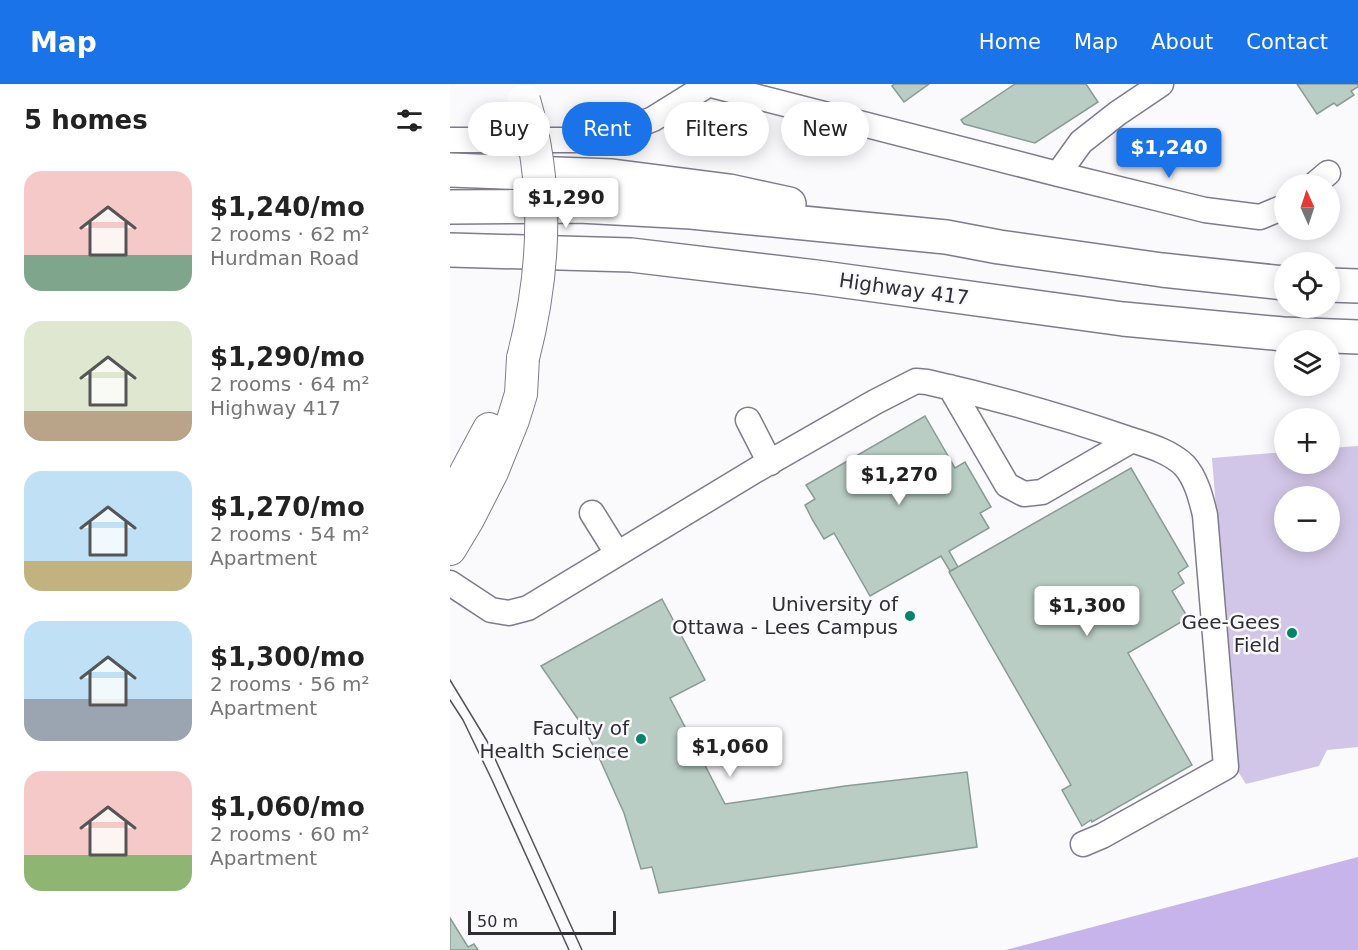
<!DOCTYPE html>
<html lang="en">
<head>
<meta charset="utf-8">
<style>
  :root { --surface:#fff; --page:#f2f2f2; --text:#222; --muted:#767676; --accent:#1a73e8 }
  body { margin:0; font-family:"DejaVu Sans",sans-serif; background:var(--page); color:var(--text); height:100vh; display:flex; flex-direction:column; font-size:22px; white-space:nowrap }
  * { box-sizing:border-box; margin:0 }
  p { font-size:20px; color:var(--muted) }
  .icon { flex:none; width:33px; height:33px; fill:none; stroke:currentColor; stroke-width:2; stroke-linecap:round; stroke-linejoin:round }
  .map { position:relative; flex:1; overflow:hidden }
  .panel { display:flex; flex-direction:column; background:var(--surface); width:450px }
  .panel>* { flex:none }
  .hud { position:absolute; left:18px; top:18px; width:570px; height:54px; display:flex; gap:12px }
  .needle { width:39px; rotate:357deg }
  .fabs { position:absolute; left:824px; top:90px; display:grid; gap:12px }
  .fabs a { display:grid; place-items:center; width:66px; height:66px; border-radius:50%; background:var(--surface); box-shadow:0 3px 15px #0003; font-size:30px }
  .scale { position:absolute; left:18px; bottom:15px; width:148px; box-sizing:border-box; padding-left:6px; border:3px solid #302e35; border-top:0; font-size:16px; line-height:21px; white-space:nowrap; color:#302e35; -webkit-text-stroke:4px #faf9fc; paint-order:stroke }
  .price { position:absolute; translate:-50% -51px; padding:0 14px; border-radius:6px; background:#fff; color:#222; font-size:20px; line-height:39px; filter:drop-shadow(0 2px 3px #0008) }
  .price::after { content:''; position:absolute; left:50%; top:36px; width:18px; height:14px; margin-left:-9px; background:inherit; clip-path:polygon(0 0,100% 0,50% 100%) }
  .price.on { background:var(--accent); color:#fff }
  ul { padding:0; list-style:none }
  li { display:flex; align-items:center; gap:18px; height:150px; padding:0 24px }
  li span { display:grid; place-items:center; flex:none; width:168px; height:120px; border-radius:18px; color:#555 }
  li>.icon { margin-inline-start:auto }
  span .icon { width:72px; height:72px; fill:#fffc; stroke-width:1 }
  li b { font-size:26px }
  h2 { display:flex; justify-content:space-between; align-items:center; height:72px; padding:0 24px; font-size:26px }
  .chip { padding:0 21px; border-radius:27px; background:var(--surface); box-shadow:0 3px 15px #0003; font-size:21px; line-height:54px }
  .chip.on { background:var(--accent); color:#fff }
  header { display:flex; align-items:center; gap:36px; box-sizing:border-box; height:84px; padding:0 30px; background:var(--accent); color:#fff }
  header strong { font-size:28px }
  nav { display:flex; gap:33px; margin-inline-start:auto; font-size:21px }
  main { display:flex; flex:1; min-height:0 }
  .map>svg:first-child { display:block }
  .green { fill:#d1c6e7; fill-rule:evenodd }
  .water { fill:#c7b4ea }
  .building { fill:#b9cdc5; stroke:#889c94; stroke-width:1.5 }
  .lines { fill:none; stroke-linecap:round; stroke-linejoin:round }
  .minor-casing { stroke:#807b8b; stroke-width:27 }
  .major-casing { stroke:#807b8b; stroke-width:34 }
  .highway-casing { stroke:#807b8b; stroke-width:36 }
  .minor { stroke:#fff; stroke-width:24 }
  .major { stroke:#fff; stroke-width:32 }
  .highway { stroke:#fff; stroke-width:33 }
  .tram { stroke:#555359; stroke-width:1.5 }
  .major-bridge-casing { stroke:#807b8b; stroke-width:34; stroke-linecap:butt }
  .major-bridge { stroke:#fff; stroke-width:32 }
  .poi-dot { fill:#028669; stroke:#faf9fc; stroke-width:2 }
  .labels { text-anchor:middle; stroke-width:5; stroke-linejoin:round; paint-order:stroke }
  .street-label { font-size:20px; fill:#302e35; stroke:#faf9fc }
  .poi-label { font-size:20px; fill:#302e35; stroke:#faf9fc; text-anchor:end }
</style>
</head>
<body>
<header>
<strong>Map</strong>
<nav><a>Home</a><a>Map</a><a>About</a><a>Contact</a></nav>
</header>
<main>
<section class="panel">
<h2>5 homes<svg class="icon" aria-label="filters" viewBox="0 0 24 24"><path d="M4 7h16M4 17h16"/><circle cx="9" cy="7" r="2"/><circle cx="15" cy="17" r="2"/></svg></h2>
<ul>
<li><span style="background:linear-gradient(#f6c9c9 70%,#7fa58c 0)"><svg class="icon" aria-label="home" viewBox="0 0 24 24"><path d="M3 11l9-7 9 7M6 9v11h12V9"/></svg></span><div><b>$1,240/mo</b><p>2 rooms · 62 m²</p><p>Hurdman Road</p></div></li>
<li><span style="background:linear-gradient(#dfe7d0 75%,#b9a48a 0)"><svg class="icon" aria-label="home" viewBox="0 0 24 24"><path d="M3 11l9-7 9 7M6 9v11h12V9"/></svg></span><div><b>$1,290/mo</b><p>2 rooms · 64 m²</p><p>Highway 417</p></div></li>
<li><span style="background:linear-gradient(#bfe0f5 75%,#c2b280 0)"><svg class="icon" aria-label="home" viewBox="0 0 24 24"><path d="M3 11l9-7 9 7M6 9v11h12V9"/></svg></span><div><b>$1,270/mo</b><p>2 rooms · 54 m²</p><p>Apartment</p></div></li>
<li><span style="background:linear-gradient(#bfe0f5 65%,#9aa5b1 0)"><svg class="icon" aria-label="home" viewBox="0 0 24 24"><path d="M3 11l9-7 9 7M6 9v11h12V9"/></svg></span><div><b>$1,300/mo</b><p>2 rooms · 56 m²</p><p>Apartment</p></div></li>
<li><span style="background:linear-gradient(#f6c9c9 70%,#8fb573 0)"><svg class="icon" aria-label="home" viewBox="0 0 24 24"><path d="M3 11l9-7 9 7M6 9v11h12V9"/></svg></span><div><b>$1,060/mo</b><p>2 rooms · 60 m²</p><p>Apartment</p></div></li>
</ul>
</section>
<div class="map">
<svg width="908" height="866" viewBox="0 0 908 866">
  <rect width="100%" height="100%" fill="#faf9fc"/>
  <path class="green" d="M908 362V663L877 666 869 682 796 700 787 686 762 374 834 368V380H879V364ZM834 412H879V458H834Z"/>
  <path class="water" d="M908 773V866H556Z"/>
  <path class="building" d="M444 0H479L454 18 442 2Z
    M565 0H636L648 18 585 59 514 40 511 36Z
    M847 0H908V3L901 7 904 11 887 22 884 19 867 30Z
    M475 332 505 384 515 378 541 423 530 429 539 444 499 467 508 483 500 487 491 472 420 512 384 449 374 455 362 435 355 421 365 415 356 401Z
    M681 384 738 482 728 489 734 499 722 507 738 534 678 569 742 681 642 738 641 736 632 742 612 706 621 701 499 488Z
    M212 515 255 596 220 614 275 720 395 702 517 688 527 763 209 809 202 783 191 785 174 729 147 669 132 641 91 582Z
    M0 834 18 863 24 860 28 866H0Z"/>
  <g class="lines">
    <defs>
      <path id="minor" d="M257 0 608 90 755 126 810 133 834 123
        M0 56H129L158 53 203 35 259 0
        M608 90 631 58 668 29 711 0
        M865 100 878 89
        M500 303 557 401 574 410 592 408 682 356
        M298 336 320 379
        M142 429 167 469
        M0 499 41 526 59 529 78 524 306 386 425 318 466 297 477 298C544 313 611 332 676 354 696 361 718 366 734 381 746 394 751 414 755 431L776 683 652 752 633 760"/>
      <path id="major" d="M0 418 39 345
        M0 465 18 435 42 388 63 336 71 310 73 274"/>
      <path id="highway" d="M0 86 162 92 279 107 339 120
        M0 123 129 122 241 128 496 153 549 163 712 186 834 199
        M0 166 181 171 366 193 673 235 833 250 908 253
        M879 201 908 202"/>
    </defs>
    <use href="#minor" class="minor-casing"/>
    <use href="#major" class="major-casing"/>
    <use href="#highway" class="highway-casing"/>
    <use href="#minor" class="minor"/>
    <use href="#major" class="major"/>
    <use href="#highway" class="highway"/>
    <path class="tram" d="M0 596 37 657 132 866
      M0 616 13 636 42 696 119 866"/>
    <defs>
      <path id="major-bridge" d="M73 274C95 189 99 101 74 16"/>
    </defs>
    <use href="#major-bridge" class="major-bridge-casing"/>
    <use href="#major-bridge" class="major-bridge"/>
  </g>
  <g class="poi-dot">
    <circle cx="460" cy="532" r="6"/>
    <circle cx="842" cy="549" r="6"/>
    <circle cx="191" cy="655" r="6"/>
  </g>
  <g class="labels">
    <g class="street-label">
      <text transform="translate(454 205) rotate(8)" y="7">Highway 417</text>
    </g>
    <g class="poi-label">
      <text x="448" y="527">University of<tspan x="448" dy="23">Ottawa - Lees Campus</tspan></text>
      <text x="830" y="545">Gee-Gees<tspan x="830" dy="23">Field</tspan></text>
      <text x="179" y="651">Faculty of<tspan x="179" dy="23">Health Science</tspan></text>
    </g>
  </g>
</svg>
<div class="fabs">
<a><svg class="needle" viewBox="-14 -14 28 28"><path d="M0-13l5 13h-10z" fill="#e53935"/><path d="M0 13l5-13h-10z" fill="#767676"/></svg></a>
<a><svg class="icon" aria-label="locate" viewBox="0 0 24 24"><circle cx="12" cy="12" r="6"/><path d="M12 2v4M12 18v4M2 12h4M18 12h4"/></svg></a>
<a><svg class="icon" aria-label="layers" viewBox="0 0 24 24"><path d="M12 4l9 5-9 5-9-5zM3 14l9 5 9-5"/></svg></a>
<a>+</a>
<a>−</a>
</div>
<div class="scale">50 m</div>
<b class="price on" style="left:719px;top:95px">$1,240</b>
<b class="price" style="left:116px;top:145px">$1,290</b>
<b class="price" style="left:449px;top:422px">$1,270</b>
<b class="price" style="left:637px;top:553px">$1,300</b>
<b class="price" style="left:280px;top:694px">$1,060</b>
<div class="hud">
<a class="chip">Buy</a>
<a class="chip on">Rent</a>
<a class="chip">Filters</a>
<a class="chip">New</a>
</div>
</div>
</main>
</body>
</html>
